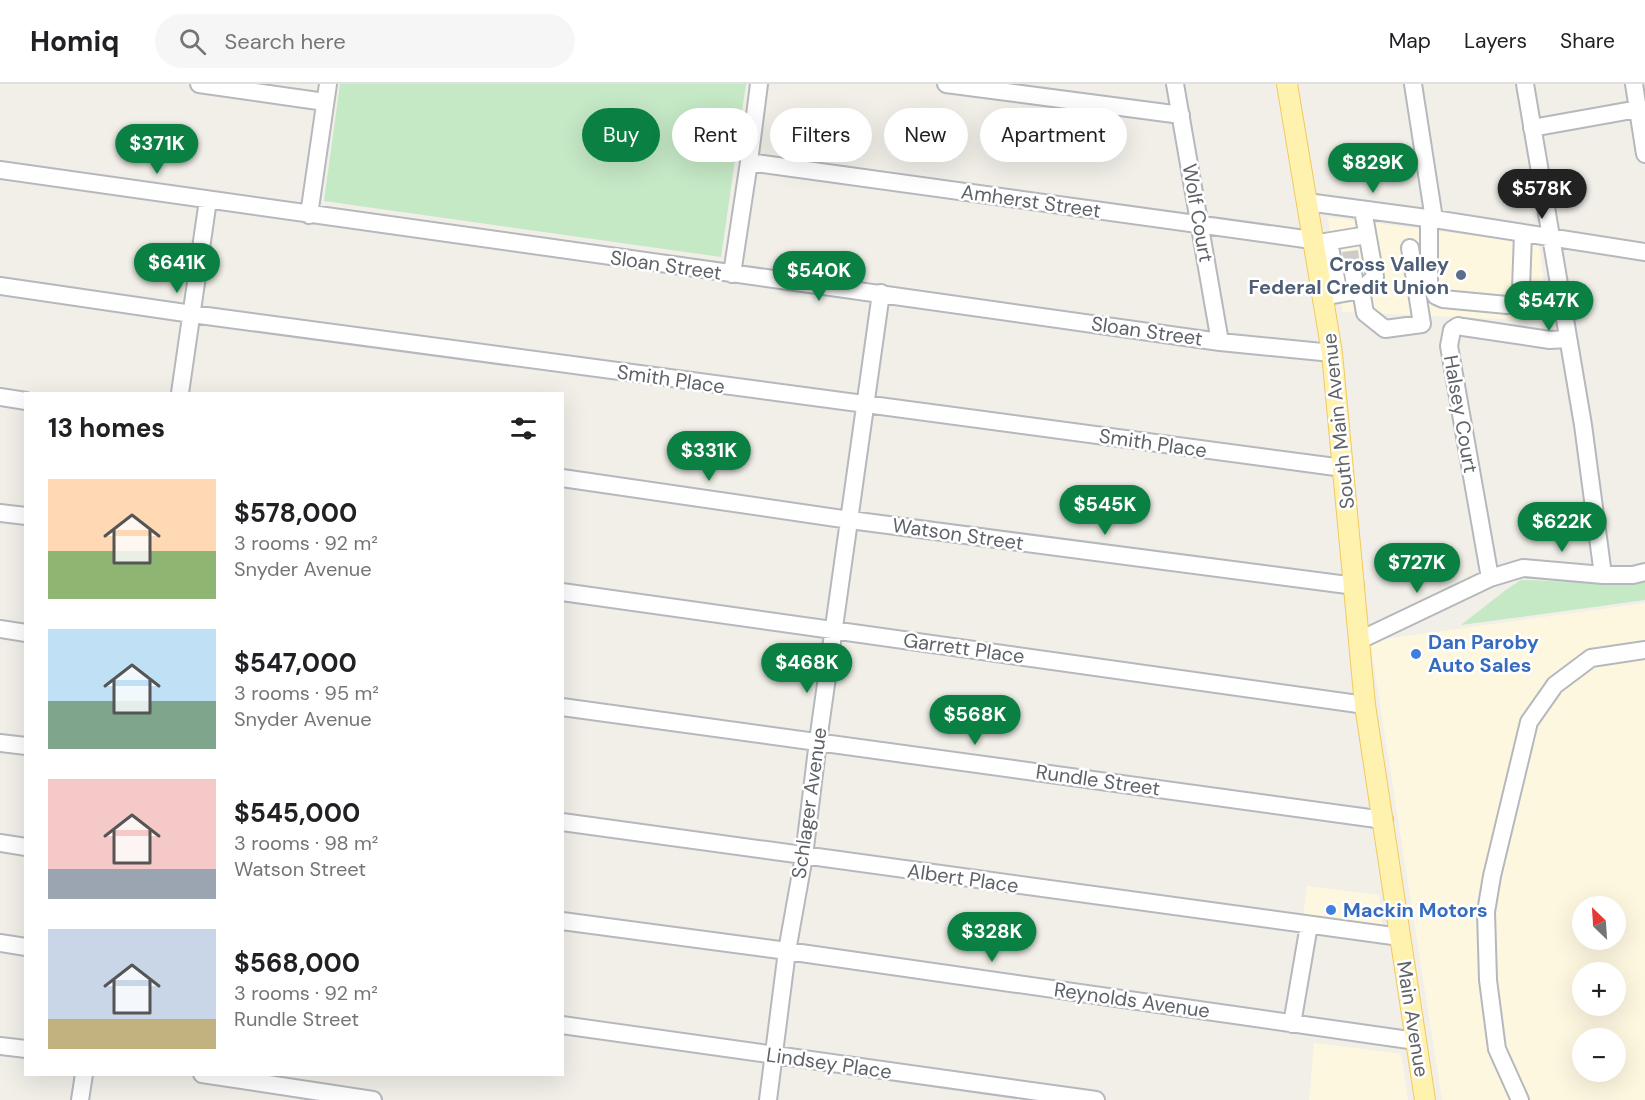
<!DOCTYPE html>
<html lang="en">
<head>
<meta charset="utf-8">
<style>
  :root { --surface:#fff; --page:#f6f6f6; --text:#202124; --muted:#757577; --line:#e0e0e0; --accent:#0b8043 }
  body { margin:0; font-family:"DM Sans",sans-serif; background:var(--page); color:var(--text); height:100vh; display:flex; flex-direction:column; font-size:22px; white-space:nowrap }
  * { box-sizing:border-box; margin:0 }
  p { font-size:20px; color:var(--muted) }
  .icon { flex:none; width:33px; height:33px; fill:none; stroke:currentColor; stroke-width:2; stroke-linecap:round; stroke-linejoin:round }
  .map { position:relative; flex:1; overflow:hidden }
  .sheet { position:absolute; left:24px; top:308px; width:540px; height:684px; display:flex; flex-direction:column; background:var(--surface); border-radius:0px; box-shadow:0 6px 24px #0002 }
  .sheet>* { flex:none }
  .guide { position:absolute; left:582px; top:24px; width:570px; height:54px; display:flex; gap:12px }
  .needle { width:39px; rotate:335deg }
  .tools { position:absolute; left:1572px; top:812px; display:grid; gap:12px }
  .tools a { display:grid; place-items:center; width:54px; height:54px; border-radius:50%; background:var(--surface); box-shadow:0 6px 24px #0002; font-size:30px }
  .price { position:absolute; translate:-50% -51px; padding:0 14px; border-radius:21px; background:var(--accent); color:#fff; font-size:20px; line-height:39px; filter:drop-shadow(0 2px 3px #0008) }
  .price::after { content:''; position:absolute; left:50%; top:36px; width:18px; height:14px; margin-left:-9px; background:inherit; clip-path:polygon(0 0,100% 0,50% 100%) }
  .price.on { background:#222; color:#fff }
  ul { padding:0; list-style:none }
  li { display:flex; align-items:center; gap:18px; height:150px; padding:0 24px }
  li span { display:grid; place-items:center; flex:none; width:168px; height:120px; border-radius:0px; color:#555 }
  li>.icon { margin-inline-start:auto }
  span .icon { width:72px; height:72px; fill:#fffc; stroke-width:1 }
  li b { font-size:26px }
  h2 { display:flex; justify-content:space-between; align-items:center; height:72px; padding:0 24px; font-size:26px }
  .tag { padding:0 21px; border-radius:27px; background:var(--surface); box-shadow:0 6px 24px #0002; font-size:21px; line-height:54px }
  .tag.on { background:var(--accent); color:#fff }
  header { display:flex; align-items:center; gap:36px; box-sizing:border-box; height:84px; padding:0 30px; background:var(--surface); border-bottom:2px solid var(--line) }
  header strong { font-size:28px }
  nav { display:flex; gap:33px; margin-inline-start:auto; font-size:21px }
  .search { width:420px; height:54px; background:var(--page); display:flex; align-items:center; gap:15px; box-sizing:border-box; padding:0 21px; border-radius:33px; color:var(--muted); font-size:22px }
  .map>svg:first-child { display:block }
  .commercial { fill:#fef7e0; fill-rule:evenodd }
  .green { fill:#c5e8c5 }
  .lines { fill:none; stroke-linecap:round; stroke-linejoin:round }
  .minor-tunnel { stroke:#ccccc8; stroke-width:16; stroke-dasharray:16 8; stroke-linecap:butt }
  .minor-casing { stroke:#b5b8bc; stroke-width:20 }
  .major-casing { stroke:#f2c960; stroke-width:22 }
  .minor { stroke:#fff; stroke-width:16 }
  .major { stroke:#fff2af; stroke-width:20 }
  .service-dot { fill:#5c6f8a; stroke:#fff; stroke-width:2 }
  .shop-dot { fill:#3f7fe0; stroke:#fff; stroke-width:2 }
  .labels { text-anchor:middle; stroke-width:5; stroke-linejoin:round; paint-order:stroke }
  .street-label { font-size:20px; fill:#5f6368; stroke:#fff }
  .service-label { font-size:20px; font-weight:bold; fill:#4e5e75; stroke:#fff; text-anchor:end }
  .shop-label { font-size:20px; font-weight:bold; fill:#366cbe; stroke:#fff; text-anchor:start }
</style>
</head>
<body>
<header>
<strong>Homiq</strong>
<div class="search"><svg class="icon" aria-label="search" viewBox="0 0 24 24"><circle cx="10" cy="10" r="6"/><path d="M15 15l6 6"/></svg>Search here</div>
<nav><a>Map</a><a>Layers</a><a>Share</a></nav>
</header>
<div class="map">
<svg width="1645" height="1016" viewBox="0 0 1645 1016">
  <rect width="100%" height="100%" fill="#f1efe8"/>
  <path class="commercial" d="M1328 133 1539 160 1549 237 1342 228Z
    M1645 519V1016H1442L1370 557ZM1582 822H1616V855H1582ZM1582 888H1616V921H1582ZM1582 954H1616V987H1582Z
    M1307 802 1379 811 1383 846 1303 832Z
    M1314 959 1401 970 1408 1016H1309Z"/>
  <path class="green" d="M340 0H746L721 173 324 117Z
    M1521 496 1631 500 1645 498V516L1461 541 1507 505Z"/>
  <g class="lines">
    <path class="minor-tunnel" d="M1350 167 1353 189"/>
    <defs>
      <path id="minor" d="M199 0 325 18
        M946 0 1181 31
        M1175 0 1220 258
        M1413 0 1434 135
        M1525 0 1583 341 1603 491
        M1634 0 1645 70
        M1532 44 1638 25
        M749 78 1312 156
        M0 86 1220 258 1332 269
        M1307 118 1434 135 1645 168
        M309 131 328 0
        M1429 135V200L1436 212 1443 215 1507 221 1519 216 1521 204 1523 150
        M1329 158 1339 210
        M1313 160 1367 151
        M1353 189 1356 207
        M732 190 749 78 759 0
        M0 202 192 230 1343 384
        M1361 206 1375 193 1363 126
        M1322 213 1361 206 1365 229 1385 245 1422 240 1410 164
        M180 309 208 116
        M0 313 26 317
        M562 394 850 436 1355 502
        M0 429 26 432
        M1490 494 1449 262 1452 246 1458 242 1463 243 1550 256 1568 255
        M562 508 1365 621
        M0 545 26 549
        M1360 556 1490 494 1523 484 1603 491H1633L1645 488
        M562 623 1384 736
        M0 659 26 662
        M562 738 1400 853
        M0 759 26 763
        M562 837 787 867 1416 957
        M0 859 26 863
        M1292 940 1309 841
        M562 941 1096 1016
        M0 962 26 965
        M202 990 373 1016
        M80 1016 84 990
        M768 1016 787 867 804 772 818 657 881 209
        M1520 1016 1497 965 1488 896 1486 828 1492 792 1529 638 1555 601 1591 574 1645 566"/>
      <path id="major" d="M1287 0 1332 269 1365 621 1425 1016"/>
    </defs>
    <use href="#minor" class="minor-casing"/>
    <use href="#major" class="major-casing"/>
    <use href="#minor" class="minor"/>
    <use href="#major" class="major"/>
  </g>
  <circle class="service-dot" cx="1461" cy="191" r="6"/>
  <g class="shop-dot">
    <circle cx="1416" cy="570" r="6"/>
    <circle cx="1331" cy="826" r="6"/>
  </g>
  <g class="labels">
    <g class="street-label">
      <text transform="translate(1031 117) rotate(8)" y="7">Amherst Street</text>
      <text transform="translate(1198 129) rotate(80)" y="7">Wolf Court</text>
      <text transform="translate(666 181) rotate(8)" y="7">Sloan Street</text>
      <text transform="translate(1147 247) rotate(8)" y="7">Sloan Street</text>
      <text transform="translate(671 295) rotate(8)" y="7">Smith Place</text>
      <text transform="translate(1461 330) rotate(80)" y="7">Halsey Court</text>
      <text transform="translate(1338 337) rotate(-96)" y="7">South Main Avenue</text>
      <text transform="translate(1153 359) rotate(8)" y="7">Smith Place</text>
      <text transform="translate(958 450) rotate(8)" y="7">Watson Street</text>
      <text transform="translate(964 564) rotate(8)" y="7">Garrett Place</text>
      <text transform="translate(1098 696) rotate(8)" y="7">Rundle Street</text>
      <text transform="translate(809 719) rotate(-82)" y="7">Schlager Avenue</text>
      <text transform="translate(963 794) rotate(8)" y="7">Albert Place</text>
      <text transform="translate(1132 916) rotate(8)" y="7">Reynolds Avenue</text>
      <text transform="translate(1413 935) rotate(81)" y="7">Main Avenue</text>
      <text transform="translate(829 979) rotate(8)" y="7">Lindsey Place</text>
    </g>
    <g class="service-label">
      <text x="1449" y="187">Cross Valley<tspan x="1449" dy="23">Federal Credit Union</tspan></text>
    </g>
    <g class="shop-label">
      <text x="1428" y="565">Dan Paroby<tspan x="1428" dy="23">Auto Sales</tspan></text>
      <text x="1343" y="833">Mackin Motors</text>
    </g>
  </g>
</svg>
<div class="tools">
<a><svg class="needle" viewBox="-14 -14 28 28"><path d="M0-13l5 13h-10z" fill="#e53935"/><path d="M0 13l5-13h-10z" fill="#757577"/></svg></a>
<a>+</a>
<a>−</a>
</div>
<b class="price" style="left:157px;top:91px">$371K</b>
<b class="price" style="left:1373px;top:110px">$829K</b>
<b class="price on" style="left:1542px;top:136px">$578K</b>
<b class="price" style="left:177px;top:210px">$641K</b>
<b class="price" style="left:819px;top:218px">$540K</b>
<b class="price" style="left:1549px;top:248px">$547K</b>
<b class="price" style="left:709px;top:398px">$331K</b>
<b class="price" style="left:1105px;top:452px">$545K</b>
<b class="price" style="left:1562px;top:469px">$622K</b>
<b class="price" style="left:1417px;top:510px">$727K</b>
<b class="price" style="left:807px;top:610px">$468K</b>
<b class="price" style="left:975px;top:662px">$568K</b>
<b class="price" style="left:992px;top:879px">$328K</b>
<div class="guide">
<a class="tag on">Buy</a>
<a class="tag">Rent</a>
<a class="tag">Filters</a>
<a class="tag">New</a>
<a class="tag">Apartment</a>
</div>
<section class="sheet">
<h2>13 homes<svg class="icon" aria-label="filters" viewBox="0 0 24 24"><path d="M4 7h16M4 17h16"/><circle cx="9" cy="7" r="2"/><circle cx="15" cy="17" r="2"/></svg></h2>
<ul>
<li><span style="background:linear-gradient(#ffd9b3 60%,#8fb573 0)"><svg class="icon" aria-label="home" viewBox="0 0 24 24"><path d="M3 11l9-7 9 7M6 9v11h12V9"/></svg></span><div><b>$578,000</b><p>3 rooms · 92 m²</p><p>Snyder Avenue</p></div></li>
<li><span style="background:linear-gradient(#bfe0f5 60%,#7fa58c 0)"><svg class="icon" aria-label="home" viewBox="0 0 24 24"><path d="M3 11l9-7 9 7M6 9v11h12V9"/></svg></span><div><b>$547,000</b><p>3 rooms · 95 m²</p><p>Snyder Avenue</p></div></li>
<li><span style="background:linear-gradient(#f6c9c9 75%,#9aa5b1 0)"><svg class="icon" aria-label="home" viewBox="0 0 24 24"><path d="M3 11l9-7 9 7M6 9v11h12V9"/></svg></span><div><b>$545,000</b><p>3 rooms · 98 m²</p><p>Watson Street</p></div></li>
<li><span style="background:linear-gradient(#c9d6e8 75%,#c2b280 0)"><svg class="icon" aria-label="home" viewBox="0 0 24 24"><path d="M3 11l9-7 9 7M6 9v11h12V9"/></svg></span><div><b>$568,000</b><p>3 rooms · 92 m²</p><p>Rundle Street</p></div></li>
</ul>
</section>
</div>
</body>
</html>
